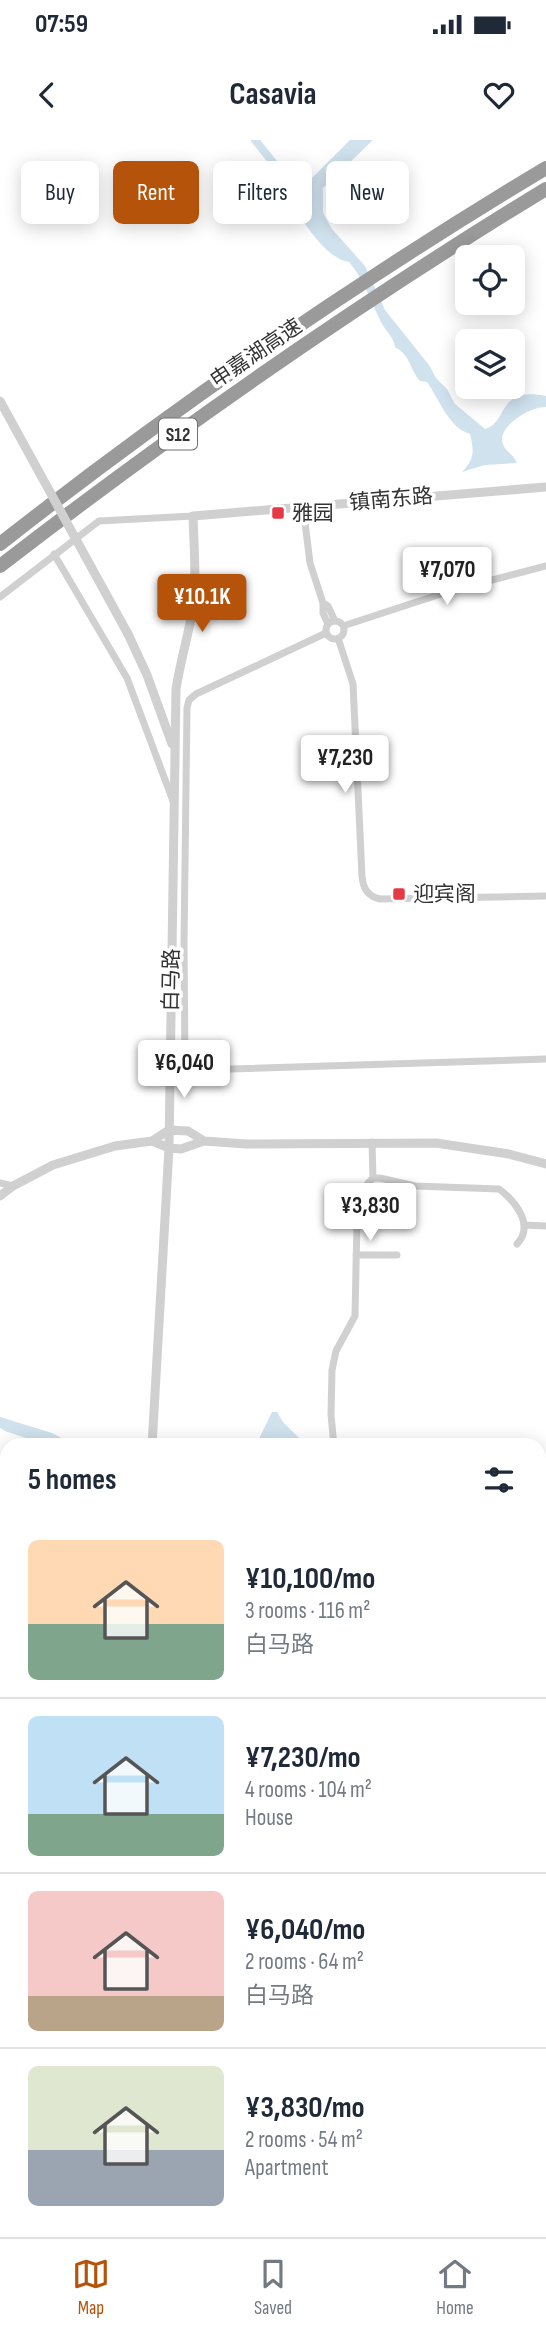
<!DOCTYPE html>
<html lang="en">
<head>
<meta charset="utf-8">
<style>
  :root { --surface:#fff; --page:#f6f6f7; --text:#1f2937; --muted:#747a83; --line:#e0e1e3; --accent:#b45309 }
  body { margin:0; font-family:"Sofia Sans Condensed","Noto Sans SC",sans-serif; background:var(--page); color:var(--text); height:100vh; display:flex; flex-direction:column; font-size:26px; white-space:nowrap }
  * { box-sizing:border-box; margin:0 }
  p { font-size:23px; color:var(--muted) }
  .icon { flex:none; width:38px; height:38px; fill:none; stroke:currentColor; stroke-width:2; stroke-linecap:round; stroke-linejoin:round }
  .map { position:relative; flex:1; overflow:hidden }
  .side { position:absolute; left:0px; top:1298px; width:546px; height:800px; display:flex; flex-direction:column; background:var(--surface); border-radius:21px 21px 0 0; box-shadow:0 4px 18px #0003 }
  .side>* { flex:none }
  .hud { position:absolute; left:21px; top:21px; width:504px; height:63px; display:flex; gap:14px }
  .buttons { position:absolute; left:455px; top:105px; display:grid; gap:14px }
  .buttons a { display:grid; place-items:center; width:70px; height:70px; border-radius:10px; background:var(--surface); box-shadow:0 4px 18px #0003; font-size:35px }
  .price { position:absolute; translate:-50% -60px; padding:0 16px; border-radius:7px; background:#fff; color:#222; font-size:23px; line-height:46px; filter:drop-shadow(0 2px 4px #0008) }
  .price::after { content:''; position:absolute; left:50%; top:42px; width:21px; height:16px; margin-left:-10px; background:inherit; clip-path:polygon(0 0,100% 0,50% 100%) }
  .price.on { background:var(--accent); color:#fff }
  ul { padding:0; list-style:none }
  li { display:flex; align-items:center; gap:21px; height:175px; padding:0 28px }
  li+li { border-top:2px solid var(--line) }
  li span { display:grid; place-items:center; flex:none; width:196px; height:140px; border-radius:10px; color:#555 }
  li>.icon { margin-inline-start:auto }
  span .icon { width:84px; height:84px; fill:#fffc; stroke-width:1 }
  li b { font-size:30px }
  h2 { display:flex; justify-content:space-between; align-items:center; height:84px; padding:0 28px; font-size:30px }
  .pill { padding:0 24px; border-radius:10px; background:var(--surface); box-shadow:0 4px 18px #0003; font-size:24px; line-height:63px }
  .pill.on { background:var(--accent); color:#fff }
  .status { display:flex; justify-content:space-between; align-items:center; height:49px; padding:0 35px; background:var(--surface); direction:ltr }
  .status svg { height:19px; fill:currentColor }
  header { display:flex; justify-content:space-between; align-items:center; height:91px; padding:0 28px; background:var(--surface); font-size:32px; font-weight:700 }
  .dock { display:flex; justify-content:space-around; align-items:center; height:98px; border-top:2px solid var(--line); background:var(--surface); font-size:19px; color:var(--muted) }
  .dock a { display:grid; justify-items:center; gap:4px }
  .dock .on { color:var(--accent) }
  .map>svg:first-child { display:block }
  .water { fill:#cfe2ee }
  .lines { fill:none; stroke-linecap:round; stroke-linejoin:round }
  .canal { stroke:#cfe2ee; stroke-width:8 }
  .minor { stroke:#d0d0d0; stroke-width:7 }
  .tertiary { stroke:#d0d0d0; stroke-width:9 }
  .secondary { stroke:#bdbdbd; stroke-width:10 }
  .motorway { stroke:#9a9a9a; stroke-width:14 }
  .tertiary-bridge { stroke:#d0d0d0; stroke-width:9 }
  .poi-dot { fill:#e63946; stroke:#fff; stroke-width:2.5 }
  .labels { text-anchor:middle; stroke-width:7; stroke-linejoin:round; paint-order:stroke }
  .shield { fill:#fff; stroke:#707070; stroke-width:2 }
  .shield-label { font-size:19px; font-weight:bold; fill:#333 }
  .street-label { font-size:21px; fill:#333; stroke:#fff }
  .poi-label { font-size:21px; fill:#333; stroke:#fff; text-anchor:start }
</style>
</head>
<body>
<div class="status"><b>07:59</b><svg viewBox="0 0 49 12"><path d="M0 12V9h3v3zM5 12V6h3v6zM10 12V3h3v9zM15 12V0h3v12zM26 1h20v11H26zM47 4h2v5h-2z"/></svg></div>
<header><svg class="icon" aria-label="back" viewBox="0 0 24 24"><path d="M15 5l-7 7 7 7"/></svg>Casavia<svg class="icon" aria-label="heart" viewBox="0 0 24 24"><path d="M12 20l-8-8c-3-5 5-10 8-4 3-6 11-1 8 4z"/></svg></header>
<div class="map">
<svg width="546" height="2097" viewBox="0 0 546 2097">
  <rect width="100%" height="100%" fill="#fff"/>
  <path class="water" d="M350 0H373L323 48V73L332 89 365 126 385 170 429 225 436 238 447 249 455 264 485 289C509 282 496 246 546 256V267C532 266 501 284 502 300 503 311 514 314 517 323L485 325 462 332C475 318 474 312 470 294 449 288 439 259 427 242L420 241C409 228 411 216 395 207 394 197 386 192 381 182 371 162 364 139 349 122 325 118 307 85 293 68L303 58V41L312 38Z
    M272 1272H277L283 1282 306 1305H256Z
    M0 1277 52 1293 75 1305H46L5 1291 0 1288Z"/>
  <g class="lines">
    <path class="canal" d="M255 0 308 66"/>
    <path class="minor" d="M303 366 310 423 323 463V473L328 484
      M54 414 127 538 173 661
      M0 457 99 381 193 376
      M323 463 328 466 335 481
      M326 490a9 9 0 1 1 18 0a9 9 0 1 1-18 0Z
      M343 486 450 451 546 426
      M326 493 196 554 189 560 187 568 184 805 185 924 190 928 198 930 546 919
      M338 498 353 544 362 736C363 748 367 756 380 759L546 756
      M372 1002 373 1038
      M0 1043 13 1046
      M524 1085 546 1086
      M356 1115H397
      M334 1306 331 1275 332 1230 336 1211 355 1176 357 1080 363 1052 368 1043 373 1038H380L415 1046 499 1049C515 1061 535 1085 517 1104
      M539 1390H546
      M0 1394 7 1397
      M539 1468H546
      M0 1680 7 1679
      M539 1764 546 1743
      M0 1796 7 1795
      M0 1903 7 1902
      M401 2097 403 2091"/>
    <path class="tertiary" d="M128 494 147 535 172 604
      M152 1001 169 1008 181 1009 204 1001 246 1004 436 1003 509 1014 546 1024
      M0 1056 13 1046 53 1025 115 1006 152 1001 169 990 188 991 204 1001
      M152 1306 169 1008 176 549C180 524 187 499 192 474 197 442 194 408 193 376L546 347"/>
    <path class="secondary" d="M0 1621H7
      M0 1638H7
      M543 1675 546 1657"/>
    <path class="motorway" d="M0 404C173 268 358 141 546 28
      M0 426C175 291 357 164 546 49"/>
    <path class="tertiary-bridge" d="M0 261 128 494"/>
  </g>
  <g class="poi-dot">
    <rect x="271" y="366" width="14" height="14" rx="3.5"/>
    <rect x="392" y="747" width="14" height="14" rx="3.5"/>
  </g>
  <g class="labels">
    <rect class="shield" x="159" y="278.5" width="38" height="31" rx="5"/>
    <g class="shield-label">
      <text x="178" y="301">S12</text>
    </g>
    <g class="street-label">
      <text transform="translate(256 213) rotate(-34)" y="7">申嘉湖高速</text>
      <text transform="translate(391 359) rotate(-5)" y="7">镇南东路</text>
      <text transform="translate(171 840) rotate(-89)" y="7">白马路</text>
    </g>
    <g class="poi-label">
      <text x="292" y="380">雅园</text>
      <text x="413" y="761">迎宾阁</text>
    </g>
  </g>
</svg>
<div class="buttons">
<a><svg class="icon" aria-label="locate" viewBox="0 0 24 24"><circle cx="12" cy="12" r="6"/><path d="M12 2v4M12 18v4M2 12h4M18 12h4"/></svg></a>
<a><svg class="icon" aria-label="layers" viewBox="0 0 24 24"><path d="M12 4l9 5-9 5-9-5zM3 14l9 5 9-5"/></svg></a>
</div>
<b class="price" style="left:447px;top:467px">¥7,070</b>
<b class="price on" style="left:202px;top:494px">¥10.1K</b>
<b class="price" style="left:345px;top:655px">¥7,230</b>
<b class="price" style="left:184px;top:960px">¥6,040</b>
<b class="price" style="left:370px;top:1103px">¥3,830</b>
<div class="hud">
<a class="pill">Buy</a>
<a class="pill on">Rent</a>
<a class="pill">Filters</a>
<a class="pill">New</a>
</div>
<section class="side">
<h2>5 homes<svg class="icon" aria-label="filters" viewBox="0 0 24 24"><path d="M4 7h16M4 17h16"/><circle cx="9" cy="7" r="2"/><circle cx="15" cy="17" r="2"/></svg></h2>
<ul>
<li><span style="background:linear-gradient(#ffd9b3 60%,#7fa58c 0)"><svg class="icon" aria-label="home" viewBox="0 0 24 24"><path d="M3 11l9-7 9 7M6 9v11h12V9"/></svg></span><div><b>¥10,100/mo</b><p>3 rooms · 116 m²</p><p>白马路</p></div></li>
<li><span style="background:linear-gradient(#bfe0f5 70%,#7fa58c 0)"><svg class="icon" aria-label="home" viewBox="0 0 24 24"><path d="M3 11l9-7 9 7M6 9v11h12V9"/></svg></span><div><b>¥7,230/mo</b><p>4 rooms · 104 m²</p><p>House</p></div></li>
<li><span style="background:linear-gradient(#f6c9c9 75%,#b9a48a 0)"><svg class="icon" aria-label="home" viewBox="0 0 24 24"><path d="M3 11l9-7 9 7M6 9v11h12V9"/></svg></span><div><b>¥6,040/mo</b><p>2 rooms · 64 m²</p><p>白马路</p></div></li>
<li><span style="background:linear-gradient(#dfe7d0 60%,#9aa5b1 0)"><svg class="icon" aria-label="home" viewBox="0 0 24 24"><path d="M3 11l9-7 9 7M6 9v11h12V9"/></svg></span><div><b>¥3,830/mo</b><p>2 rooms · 54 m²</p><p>Apartment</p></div></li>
</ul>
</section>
</div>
<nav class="dock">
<a class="on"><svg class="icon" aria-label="map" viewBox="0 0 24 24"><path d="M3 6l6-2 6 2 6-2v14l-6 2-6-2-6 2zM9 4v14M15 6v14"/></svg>Map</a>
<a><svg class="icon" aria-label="saved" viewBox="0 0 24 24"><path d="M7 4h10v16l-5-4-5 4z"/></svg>Saved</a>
<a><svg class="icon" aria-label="home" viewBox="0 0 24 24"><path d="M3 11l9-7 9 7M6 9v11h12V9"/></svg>Home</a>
</nav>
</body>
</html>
